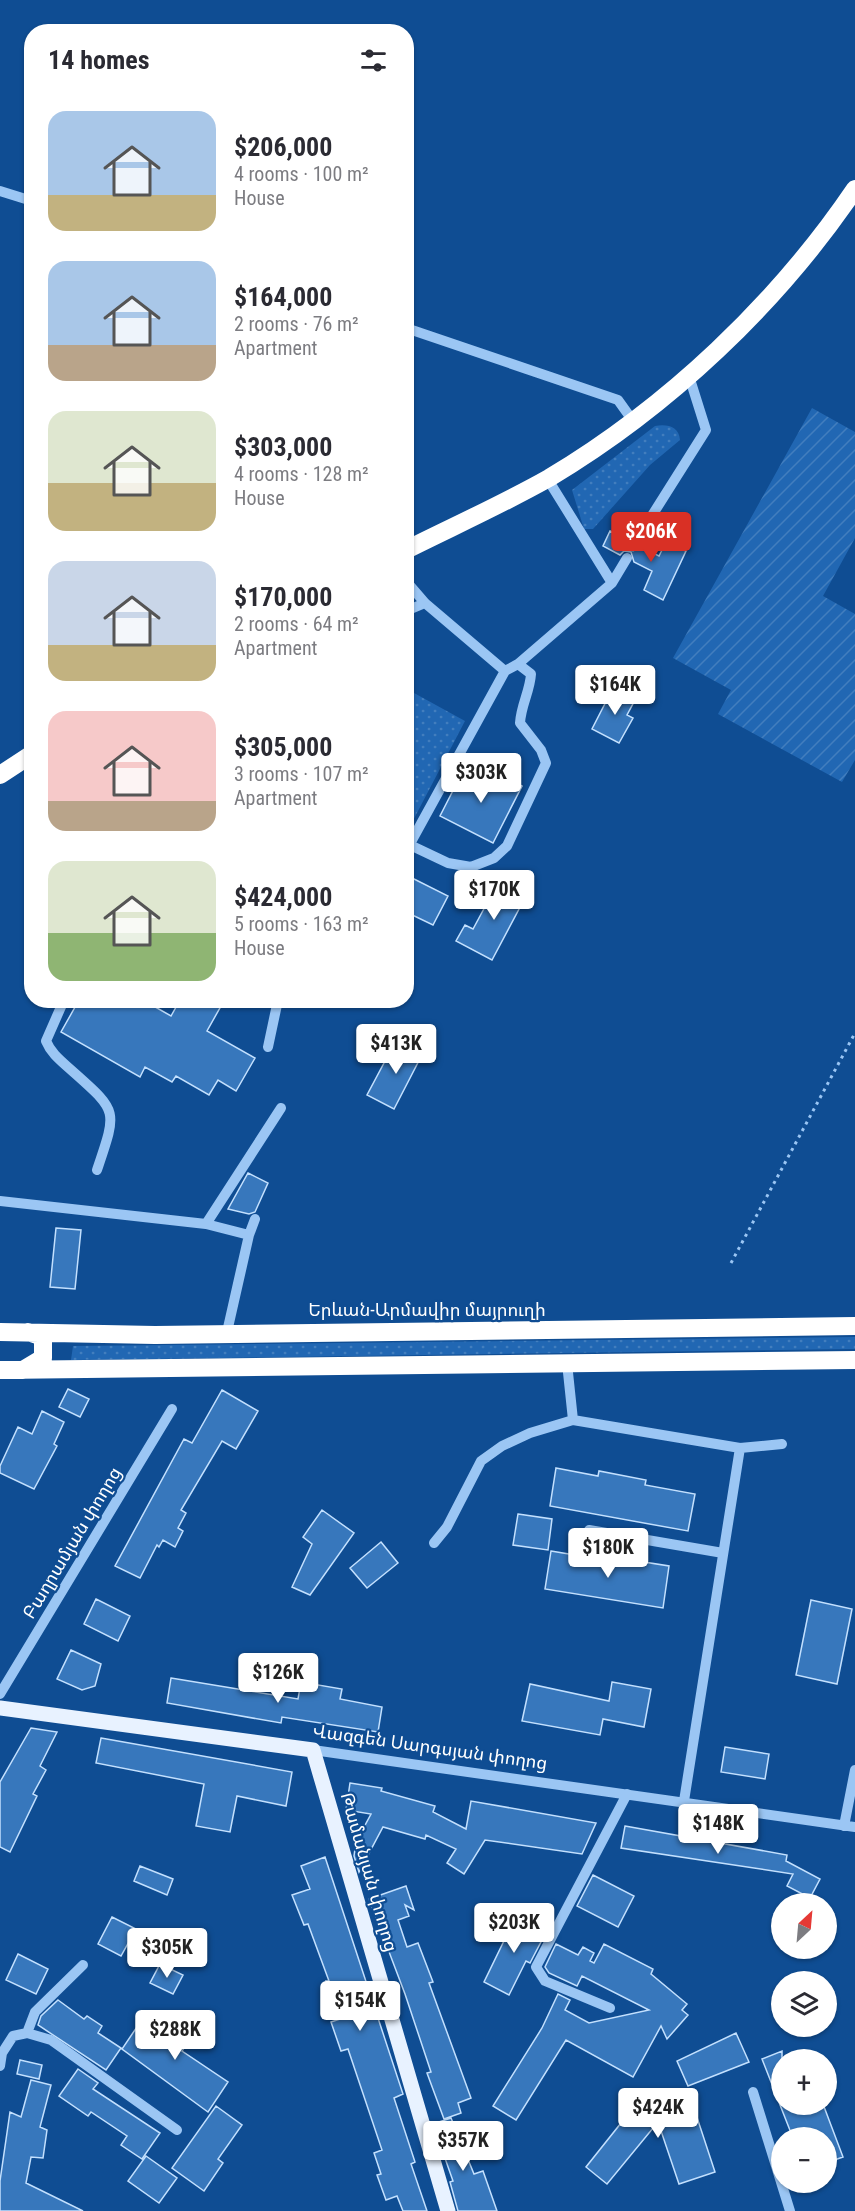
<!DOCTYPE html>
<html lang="en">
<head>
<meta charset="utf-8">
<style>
  :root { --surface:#fff; --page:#f7f7f7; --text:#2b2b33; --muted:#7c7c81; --accent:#d93025 }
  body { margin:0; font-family:"Roboto Condensed","Noto Sans Armenian",sans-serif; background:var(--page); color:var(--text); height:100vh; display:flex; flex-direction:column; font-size:22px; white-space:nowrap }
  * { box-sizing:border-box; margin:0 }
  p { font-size:20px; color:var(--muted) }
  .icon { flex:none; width:33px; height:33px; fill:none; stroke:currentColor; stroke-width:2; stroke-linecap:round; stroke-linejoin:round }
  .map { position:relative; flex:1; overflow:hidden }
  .panel { position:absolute; left:24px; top:24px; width:390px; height:984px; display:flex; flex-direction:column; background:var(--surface); border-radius:24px; box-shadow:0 2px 4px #0004 }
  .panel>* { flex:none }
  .needle { width:39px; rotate:26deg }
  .buttons { position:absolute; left:771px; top:1893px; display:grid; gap:12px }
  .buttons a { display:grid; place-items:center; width:66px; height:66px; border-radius:50%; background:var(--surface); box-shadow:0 2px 4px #0004; font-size:30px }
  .price { position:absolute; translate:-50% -51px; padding:0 14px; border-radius:6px; background:#fff; color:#222; font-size:20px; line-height:39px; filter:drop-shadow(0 2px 3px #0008) }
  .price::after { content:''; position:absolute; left:50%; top:36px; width:18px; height:14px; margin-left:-9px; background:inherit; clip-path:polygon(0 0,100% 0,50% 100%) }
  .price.selected { background:var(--accent); color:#fff }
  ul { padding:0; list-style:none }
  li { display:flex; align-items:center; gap:18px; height:150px; padding:0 24px }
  li span { display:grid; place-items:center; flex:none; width:168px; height:120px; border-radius:18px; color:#555 }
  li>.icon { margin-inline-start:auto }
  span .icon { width:72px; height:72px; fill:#fffc; stroke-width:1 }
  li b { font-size:26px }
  h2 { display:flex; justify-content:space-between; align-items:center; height:72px; padding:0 24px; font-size:26px }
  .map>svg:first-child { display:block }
  .grass { fill:url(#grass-dots) }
  .garden { fill:url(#garden-furrows) }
  .building { fill:#3777bc; stroke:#c3e0fe; stroke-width:1.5 }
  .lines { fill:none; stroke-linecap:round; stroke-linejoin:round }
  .path { stroke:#9bc6f4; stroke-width:3; stroke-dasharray:3 4.5; stroke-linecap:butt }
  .minor { stroke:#9bc6f4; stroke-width:10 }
  .major { stroke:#e8f2ff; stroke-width:15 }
  .highway { stroke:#fff; stroke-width:18 }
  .labels { text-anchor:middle; stroke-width:4.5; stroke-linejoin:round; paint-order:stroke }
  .street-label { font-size:18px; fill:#fff; stroke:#0f4d93 }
</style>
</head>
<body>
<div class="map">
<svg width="855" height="2211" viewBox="0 0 855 2211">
  <defs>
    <pattern id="grass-dots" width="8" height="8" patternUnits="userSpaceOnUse" patternTransform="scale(1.5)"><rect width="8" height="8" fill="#2167b3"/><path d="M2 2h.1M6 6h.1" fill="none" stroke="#427ebe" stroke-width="1.8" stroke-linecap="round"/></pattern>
    <pattern id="garden-furrows" width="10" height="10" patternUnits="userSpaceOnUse" patternTransform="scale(1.5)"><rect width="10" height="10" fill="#2167b3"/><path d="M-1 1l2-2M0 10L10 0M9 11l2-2" fill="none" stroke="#427ebe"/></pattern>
  </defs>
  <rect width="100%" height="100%" fill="#0f4d93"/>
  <path class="grass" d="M655 426C667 424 679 426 680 440L650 465 593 529H584L572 490Z
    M414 693 465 721 407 832V707Z
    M855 1337V1349L71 1360 73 1346Z"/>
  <path class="garden" d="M812 408 855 432V538L823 596 855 614V760L842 782 718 714 731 690 673 658Z"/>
  <path class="building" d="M610 531 628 540 627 547 633 551 641 547 659 556 666 542 686 551 663 600 644 590 652 571 634 562 631 552 624 551 620 555 603 546Z
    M613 688 635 700 627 715 633 718 619 743 592 729Z
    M492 770 522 786 493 843 440 816 463 771 486 783Z
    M412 878 448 896 433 925 406 912V889Z
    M500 879 527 894 492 960 456 941 465 925 473 929Z
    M79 1000H143L171 1016 180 1000H211L221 1006 207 1031 255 1058 236 1091 218 1080 209 1095 176 1076 172 1082 145 1067 140 1077 61 1032Z
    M413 1039 426 1047 394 1109 367 1095 392 1048 405 1054Z
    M248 1173 268 1183 255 1212 249 1214 228 1209Z
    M56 1228 81 1230 75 1289 50 1287Z
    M68 1389 89 1399 80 1417 59 1407Z
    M222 1390 258 1411 236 1449 222 1441 181 1510 186 1513 178 1528 183 1531 175 1547 163 1540 159 1547 157 1545 140 1578 115 1566 184 1439 192 1443Z
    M42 1411 64 1422 54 1444 57 1446 34 1489 0 1473V1466L18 1427 32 1434Z
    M556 1468 598 1476 599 1471 646 1480 645 1485 695 1494 688 1531 550 1506Z
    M322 1510 354 1533 310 1595 292 1587 312 1544 303 1537Z
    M518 1514 552 1519 548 1550 513 1545Z
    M381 1542 398 1563 367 1588 350 1568Z
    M551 1551 599 1559V1555L669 1566 663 1608 545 1589Z
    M96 1599 130 1616 118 1641 84 1624Z
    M811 1600 852 1609 837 1684 796 1675Z
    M71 1650 101 1664 95 1686 82 1690 57 1679Z
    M171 1678 298 1699 301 1682 342 1689 340 1699 382 1707 378 1732 282 1717 281 1723 167 1703Z
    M612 1682 651 1689 644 1727 603 1719 600 1735 522 1721 530 1684 609 1701Z
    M31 1728 57 1732 40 1766 46 1770 33 1794 37 1796 10 1852 0 1847V1782Z
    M101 1738 292 1772 286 1806 237 1796 230 1832 196 1826 204 1784 96 1763Z
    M725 1747 769 1754 765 1779 721 1772Z
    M350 1783 382 1788 381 1791 435 1806 433 1812 466 1829 471 1801 596 1823 582 1854 485 1840 464 1874 447 1863 456 1849 426 1835 425 1839 383 1827 359 1872 354 1856 356 1842 371 1814 346 1810Z
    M625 1826 787 1855 786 1861 820 1879 810 1898 787 1886 793 1874 621 1848Z
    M325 1857 403 2094 394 2098 415 2162 411 2164 427 2211H403L397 2196 386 2200 377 2175 381 2174 374 2153 382 2150 348 2049 341 2051 331 2022 340 2019 326 1981H329L308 1924 304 1925 292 1895 310 1889 301 1866Z
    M140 1866 173 1879 167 1895 134 1881Z
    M593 1875 634 1896 618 1927 577 1906Z
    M406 1886 414 1910 405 1905 409 1916 398 1920 407 1947 418 1943 433 1982 429 1983 471 2098 458 2103 461 2113 444 2119 427 2073 431 2072 405 1994 369 1899Z
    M517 1914 542 1927 537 1935 543 1938 530 1963 526 1961 509 1995 484 1982Z
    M112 1917 136 1929 121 1956 98 1944Z
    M556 1944 578 1955 583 1947 594 1953 590 1961 594 1963 604 1944 653 1969 651 1974 687 2004 682 2010 688 2015 667 2039 661 2026 633 2077 566 2040 516 2120 493 2106 542 2028 558 1994 570 2000 565 2010 589 2023 649 2010 582 1976 577 1986 549 1973 545 1967Z
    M18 1954 48 1969 36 1994 6 1980Z
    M160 1964 183 1975 173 1994 150 1983Z
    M58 2000 84 2019 87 2016 102 2026 98 2033 121 2048 106 2070 38 2025 41 2016Z
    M163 2014 193 2034 182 2051 228 2082 208 2112 122 2049 141 2021 153 2030Z
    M736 2033 749 2062 688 2086 677 2061Z
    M782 2051V2104H823L843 2157 826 2163V2138H793L762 2059Z
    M20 2060 42 2065 39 2079 17 2074Z
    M78 2069 98 2083 93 2089 160 2133 142 2159 121 2145 127 2136 91 2112 88 2116 59 2096Z
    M31 2080 51 2085 40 2127 47 2130 43 2158 31 2157 26 2183 83 2211H0V2181L10 2112 21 2117Z
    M688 2090 715 2172 679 2184 658 2122 607 2184 586 2167 633 2108Z
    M216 2106 242 2125 218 2159 223 2163 204 2191 172 2168Z
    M451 2118 474 2174 483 2171 497 2211H458L450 2182 453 2181 433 2124Z
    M146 2156 177 2178 159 2203 128 2181Z"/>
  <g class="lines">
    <path class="path" d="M731 1263 855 1033"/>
    <path class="minor" d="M0 191 32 201
      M406 328 618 400 633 421
      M547 478 612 583 627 558
      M634 544 706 430 689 376
      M406 581 425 603 505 671
      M406 611 425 603
      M410 845 448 863 471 867 494 858 507 846 546 763 541 750 520 723C521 705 530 691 531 674L518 664
      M406 851 505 671 518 664 612 583
      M64 1000 46 1041C51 1053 60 1060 70 1069 118 1112 118 1108 97 1170
      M268 1047 278 1000
      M0 1201 206 1224 249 1235
      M206 1224 281 1108
      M227 1332 249 1235 255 1219
      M567 1363 573 1420
      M740 1448 782 1444
      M589 1530 723 1553
      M434 1543 447 1527 481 1461 502 1446 530 1433 573 1420 740 1448 684 1801
      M0 1694 172 1409
      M313 1750 855 1827
      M844 1826 855 1770
      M610 2008 545 1981 536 1967 627 1794
      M27 2033 35 2012 83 1965
      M0 2066 2 2053 13 2036 27 2033 51 2040 177 2130
      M753 2092 790 2211"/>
    <path class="major" d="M0 1708 313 1750 448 2211"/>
    <path class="highway" d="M406 550C454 526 503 504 549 478 668 407 777 304 855 189
      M0 775 32 754
      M0 1332 155 1335 855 1326
      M0 1370 855 1360
      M23 1370 43 1358V1340L40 1336 28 1332"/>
  </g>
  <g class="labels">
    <g class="street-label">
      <text x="427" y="1316">Երևան-Արմավիր մայրուղի</text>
      <text transform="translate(72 1543) rotate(-59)" y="6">Բաղրամյան փողոց</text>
      <text transform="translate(430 1747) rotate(8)" y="6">Վազգեն Սարգսյան փողոց</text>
      <text transform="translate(369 1872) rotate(74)" y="6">Թամանյան փողոց</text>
    </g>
  </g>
</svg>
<div class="buttons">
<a><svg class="needle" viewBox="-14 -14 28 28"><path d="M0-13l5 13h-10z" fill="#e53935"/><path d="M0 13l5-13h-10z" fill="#7c7c81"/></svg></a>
<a><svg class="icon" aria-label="layers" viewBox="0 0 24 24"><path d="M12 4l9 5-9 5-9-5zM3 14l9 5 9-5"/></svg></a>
<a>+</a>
<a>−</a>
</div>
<b class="price selected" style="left:651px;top:563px">$206K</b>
<b class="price" style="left:615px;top:716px">$164K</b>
<b class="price" style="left:481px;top:804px">$303K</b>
<b class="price" style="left:494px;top:921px">$170K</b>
<b class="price" style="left:396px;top:1075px">$413K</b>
<b class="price" style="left:608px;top:1579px">$180K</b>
<b class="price" style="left:278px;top:1704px">$126K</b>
<b class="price" style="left:718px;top:1855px">$148K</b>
<b class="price" style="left:514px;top:1954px">$203K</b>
<b class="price" style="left:167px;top:1979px">$305K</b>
<b class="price" style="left:360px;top:2032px">$154K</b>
<b class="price" style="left:175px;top:2061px">$288K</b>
<b class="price" style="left:658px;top:2139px">$424K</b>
<b class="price" style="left:463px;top:2172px">$357K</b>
<section class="panel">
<h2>14 homes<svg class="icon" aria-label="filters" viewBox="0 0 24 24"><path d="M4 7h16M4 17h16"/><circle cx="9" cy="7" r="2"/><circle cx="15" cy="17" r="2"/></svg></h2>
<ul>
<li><span style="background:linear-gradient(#a9c7e8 70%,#c2b280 0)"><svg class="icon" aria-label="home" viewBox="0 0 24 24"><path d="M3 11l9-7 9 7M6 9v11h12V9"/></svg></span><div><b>$206,000</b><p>4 rooms · 100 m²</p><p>House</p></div></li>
<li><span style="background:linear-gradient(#a9c7e8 70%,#b9a48a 0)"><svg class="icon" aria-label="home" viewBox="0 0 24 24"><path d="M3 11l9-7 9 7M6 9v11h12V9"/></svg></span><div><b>$164,000</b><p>2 rooms · 76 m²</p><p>Apartment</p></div></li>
<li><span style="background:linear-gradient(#dfe7d0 60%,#c2b280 0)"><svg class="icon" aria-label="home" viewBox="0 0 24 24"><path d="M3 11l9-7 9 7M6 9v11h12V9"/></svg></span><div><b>$303,000</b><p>4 rooms · 128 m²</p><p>House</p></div></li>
<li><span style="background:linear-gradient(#c9d6e8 70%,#c2b280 0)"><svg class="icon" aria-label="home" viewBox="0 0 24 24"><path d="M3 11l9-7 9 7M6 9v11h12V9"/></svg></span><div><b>$170,000</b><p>2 rooms · 64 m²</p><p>Apartment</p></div></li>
<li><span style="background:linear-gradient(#f6c9c9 75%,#b9a48a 0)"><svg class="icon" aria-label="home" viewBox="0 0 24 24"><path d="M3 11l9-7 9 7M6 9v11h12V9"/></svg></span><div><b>$305,000</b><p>3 rooms · 107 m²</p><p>Apartment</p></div></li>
<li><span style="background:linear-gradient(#dfe7d0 60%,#8fb573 0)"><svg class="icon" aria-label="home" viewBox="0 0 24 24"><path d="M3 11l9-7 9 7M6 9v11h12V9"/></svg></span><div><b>$424,000</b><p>5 rooms · 163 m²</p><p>House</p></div></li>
</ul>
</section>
</div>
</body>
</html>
